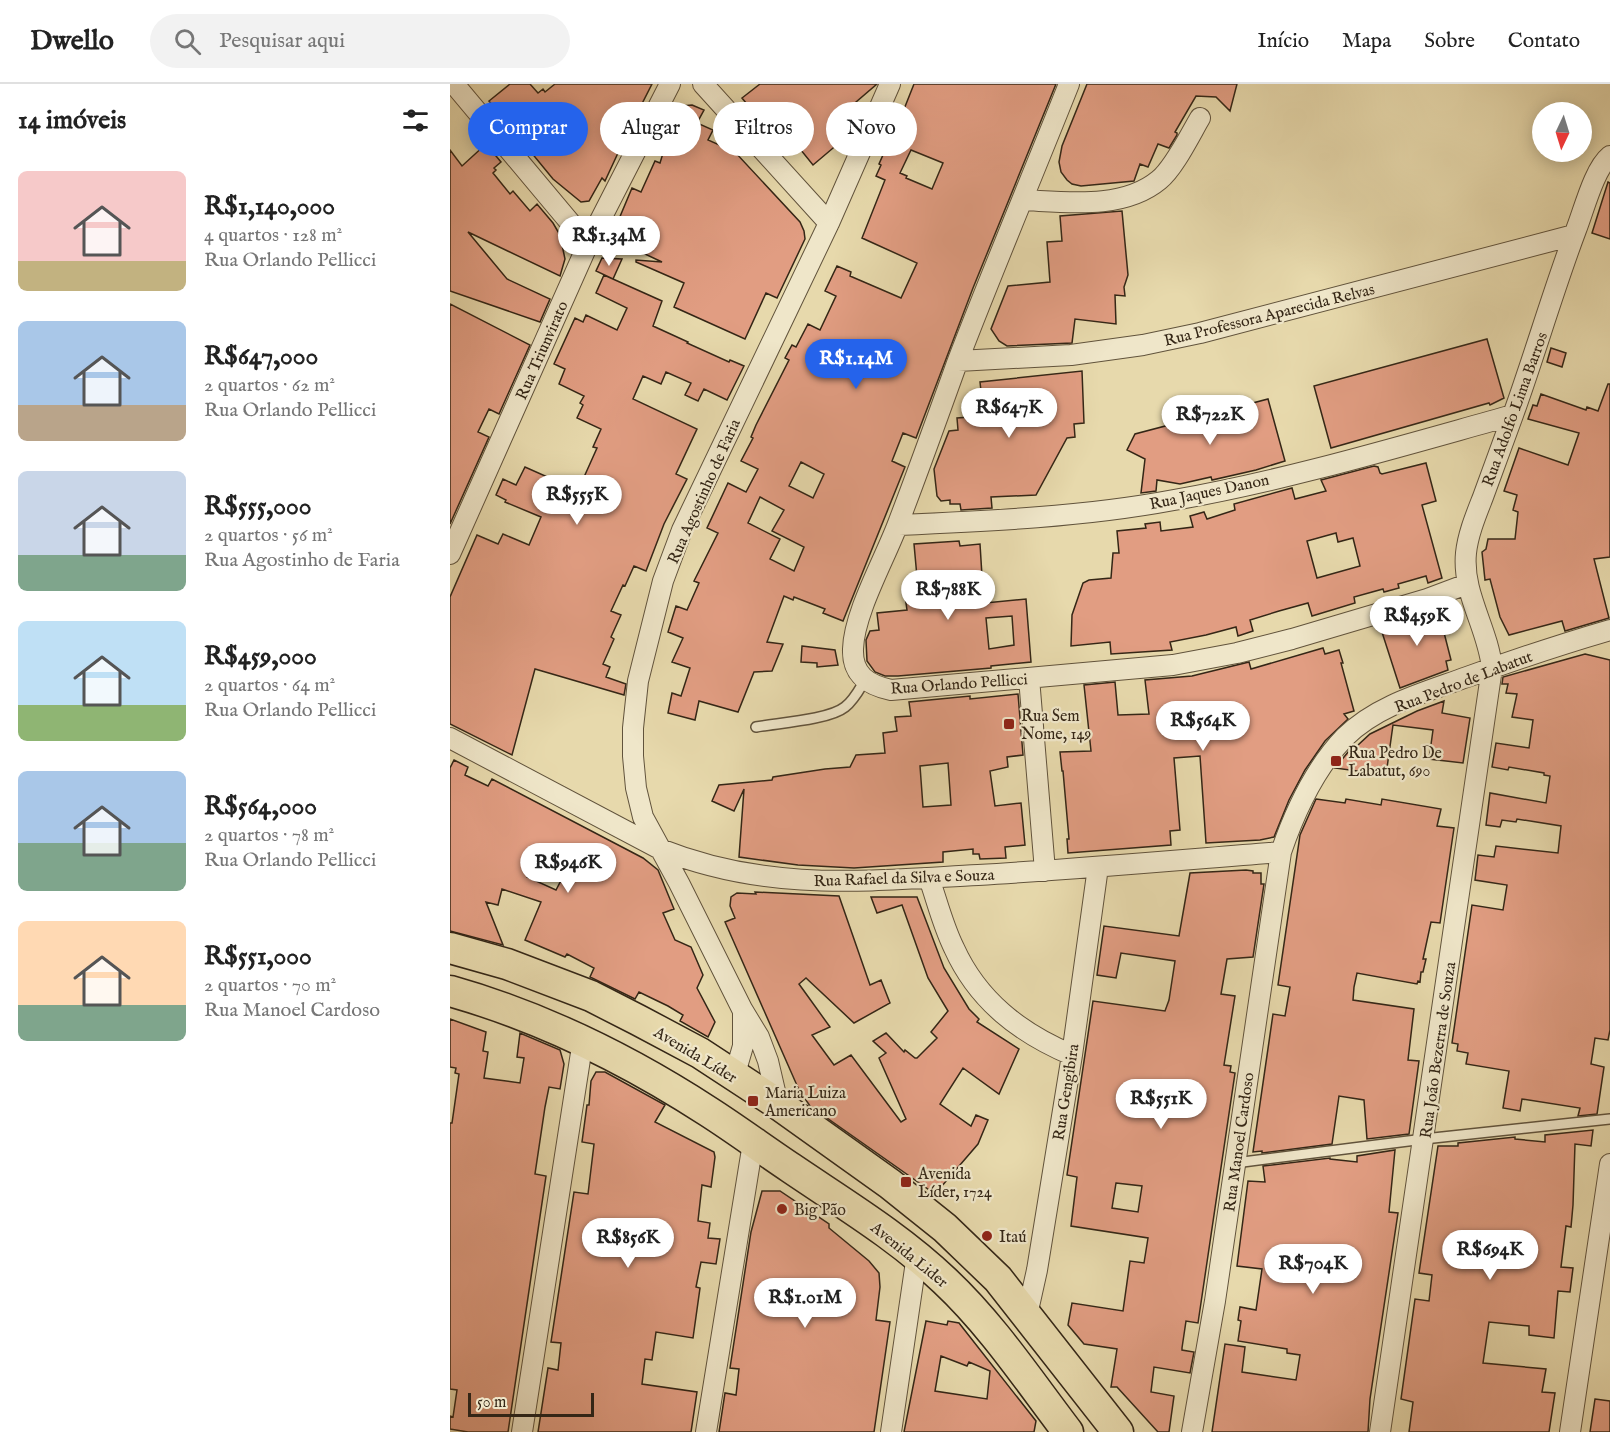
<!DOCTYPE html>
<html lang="pt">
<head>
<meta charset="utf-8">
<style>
  :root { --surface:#fff; --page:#f2f2f2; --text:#222; --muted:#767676; --line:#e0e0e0; --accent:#2563eb }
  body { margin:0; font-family:"IM FELL English",serif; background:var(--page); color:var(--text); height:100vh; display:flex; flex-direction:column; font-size:22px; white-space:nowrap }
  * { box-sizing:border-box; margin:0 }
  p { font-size:20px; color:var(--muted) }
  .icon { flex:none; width:33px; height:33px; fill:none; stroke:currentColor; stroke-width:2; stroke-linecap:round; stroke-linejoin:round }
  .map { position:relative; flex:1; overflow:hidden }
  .sheet { display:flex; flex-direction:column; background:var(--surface); width:450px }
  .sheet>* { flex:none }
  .guide { position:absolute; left:18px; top:18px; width:570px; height:54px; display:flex; gap:12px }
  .needle { width:39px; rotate:184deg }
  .buttons { position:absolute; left:1082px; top:18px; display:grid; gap:12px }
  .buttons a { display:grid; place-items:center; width:60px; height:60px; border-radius:50%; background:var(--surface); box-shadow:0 3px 15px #0003; font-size:30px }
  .scale { position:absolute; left:18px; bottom:15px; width:126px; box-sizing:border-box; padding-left:6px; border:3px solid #342616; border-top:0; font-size:16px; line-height:21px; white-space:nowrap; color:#342616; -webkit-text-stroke:4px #efe6c9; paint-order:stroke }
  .price { position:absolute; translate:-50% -51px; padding:0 14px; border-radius:21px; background:#fff; color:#222; font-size:20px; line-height:39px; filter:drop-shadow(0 2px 3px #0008) }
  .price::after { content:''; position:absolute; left:50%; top:36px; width:18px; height:14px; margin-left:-9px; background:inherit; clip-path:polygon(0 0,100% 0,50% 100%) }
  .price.active { background:var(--accent); color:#fff }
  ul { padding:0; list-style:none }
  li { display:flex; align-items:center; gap:18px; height:150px; padding:0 18px }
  li span { display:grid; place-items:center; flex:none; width:168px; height:120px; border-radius:9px; color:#555 }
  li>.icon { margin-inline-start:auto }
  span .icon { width:72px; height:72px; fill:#fffc; stroke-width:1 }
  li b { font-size:26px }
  h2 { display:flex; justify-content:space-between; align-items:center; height:72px; padding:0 18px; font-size:26px }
  .chip { padding:0 21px; border-radius:27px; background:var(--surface); box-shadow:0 3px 15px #0003; font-size:21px; line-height:54px }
  .chip.active { background:var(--accent); color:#fff }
  header { display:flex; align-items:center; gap:36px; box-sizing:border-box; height:84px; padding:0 30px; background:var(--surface); border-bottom:2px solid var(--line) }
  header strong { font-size:28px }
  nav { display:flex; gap:33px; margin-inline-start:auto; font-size:21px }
  .search { width:420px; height:54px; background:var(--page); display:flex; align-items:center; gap:15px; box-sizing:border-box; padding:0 21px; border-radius:33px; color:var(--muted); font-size:22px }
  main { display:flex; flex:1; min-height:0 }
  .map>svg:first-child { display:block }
  .building { fill:#e19d82; stroke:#342616; stroke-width:1.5; fill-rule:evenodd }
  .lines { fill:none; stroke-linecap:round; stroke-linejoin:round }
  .service-casing { stroke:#61533c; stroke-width:12 }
  .minor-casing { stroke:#61533c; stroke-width:22 }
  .primary-casing { stroke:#342616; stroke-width:33 }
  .service { stroke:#efe6c9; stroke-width:9 }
  .minor { stroke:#efe6c9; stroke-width:20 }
  .primary { stroke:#e7d9ac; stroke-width:30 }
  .poi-dot { fill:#8f2418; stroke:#efe6c9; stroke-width:2 }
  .labels { text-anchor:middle; stroke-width:4.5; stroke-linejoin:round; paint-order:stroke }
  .street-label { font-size:16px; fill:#342616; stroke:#efe6c9 }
  .poi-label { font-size:16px; fill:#342616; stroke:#efe6c9; text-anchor:start }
</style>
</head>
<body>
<header>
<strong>Dwello</strong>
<div class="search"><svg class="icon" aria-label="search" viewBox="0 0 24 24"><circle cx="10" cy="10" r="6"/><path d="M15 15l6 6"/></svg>Pesquisar aqui</div>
<nav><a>Início</a><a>Mapa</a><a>Sobre</a><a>Contato</a></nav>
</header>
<main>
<section class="sheet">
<h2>14 imóveis<svg class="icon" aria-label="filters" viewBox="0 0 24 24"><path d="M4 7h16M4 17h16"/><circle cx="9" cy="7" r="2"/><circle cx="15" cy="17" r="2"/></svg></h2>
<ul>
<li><span style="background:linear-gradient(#f6c9c9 75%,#c2b280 0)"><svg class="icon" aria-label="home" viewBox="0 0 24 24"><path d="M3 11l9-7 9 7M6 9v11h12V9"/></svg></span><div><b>R$1,140,000</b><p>4 quartos · 128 m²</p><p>Rua Orlando Pellicci</p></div></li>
<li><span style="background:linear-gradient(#a9c7e8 70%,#b9a48a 0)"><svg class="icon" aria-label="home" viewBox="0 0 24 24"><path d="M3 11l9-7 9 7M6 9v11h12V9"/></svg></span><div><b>R$647,000</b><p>2 quartos · 62 m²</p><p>Rua Orlando Pellicci</p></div></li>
<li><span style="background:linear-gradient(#c9d6e8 70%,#7fa58c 0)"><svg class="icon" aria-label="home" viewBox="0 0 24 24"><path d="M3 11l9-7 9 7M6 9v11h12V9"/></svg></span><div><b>R$555,000</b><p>2 quartos · 56 m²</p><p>Rua Agostinho de Faria</p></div></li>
<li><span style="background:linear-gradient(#bfe0f5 70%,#8fb573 0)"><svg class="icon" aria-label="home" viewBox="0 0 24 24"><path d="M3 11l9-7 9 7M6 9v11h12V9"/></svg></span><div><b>R$459,000</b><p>2 quartos · 64 m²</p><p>Rua Orlando Pellicci</p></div></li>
<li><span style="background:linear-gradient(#a9c7e8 60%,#7fa58c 0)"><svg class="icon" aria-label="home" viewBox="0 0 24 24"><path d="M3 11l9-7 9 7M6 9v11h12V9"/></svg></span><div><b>R$564,000</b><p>2 quartos · 78 m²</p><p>Rua Orlando Pellicci</p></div></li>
<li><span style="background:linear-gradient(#ffd9b3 70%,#7fa58c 0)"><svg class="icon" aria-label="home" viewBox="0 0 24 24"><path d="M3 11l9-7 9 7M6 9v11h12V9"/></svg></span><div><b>R$551,000</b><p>2 quartos · 70 m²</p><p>Rua Manoel Cardoso</p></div></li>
</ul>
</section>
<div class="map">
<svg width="1160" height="1348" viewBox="0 0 1160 1348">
  <rect width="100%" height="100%" fill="#e7d9ac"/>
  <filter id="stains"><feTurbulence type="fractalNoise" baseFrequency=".00333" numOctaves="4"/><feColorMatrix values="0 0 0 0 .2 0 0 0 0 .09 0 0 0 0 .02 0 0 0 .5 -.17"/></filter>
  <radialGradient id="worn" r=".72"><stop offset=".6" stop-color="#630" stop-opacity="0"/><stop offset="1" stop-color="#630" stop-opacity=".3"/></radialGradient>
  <path class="building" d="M60 0H80L88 9 93 5 95 8 105 0H202L172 59 164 65 168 69 155 97 152 94 139 117 131 118 103 95 39 17Z
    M310 0H427L385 36 390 42 381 49 389 59 363 81 334 45 325 54 292 14Z
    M464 0H606L523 204 466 354 453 349 442 377 455 383 393 537 373 529 375 525 344 513 343 516 334 512 317 558 333 560 322 587 304 588 288 628 249 617 245 636 218 629 222 609 231 612 240 584 222 578 233 554 218 548 226 522 237 526 249 499 244 497 268 449 257 444 278 399 296 408 308 385 291 377 303 354 301 353 306 341 339 276 335 274 342 261 346 263 358 240 370 246 386 212 375 207 387 182 401 188 400 192 451 214 467 179 412 154 435 96 426 92 431 81 429 80 437 62 439 63ZM461 66 493 79 482 105 456 94 457 92 450 89ZM351 378 374 390 363 414 339 402ZM310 413 334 426 322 447 354 463 344 487 320 475 330 455 298 439Z
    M637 0H787L780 27 766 13 746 12 725 48 727 49V51L719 64 708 60 698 83 690 80 684 97 631 102 622 100 617 96 611 88 609 78 612 62Z
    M242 21 254 26 247 39 263 46 258 56 285 68 350 138 354 147 355 155 327 214 316 209 295 255 224 223 234 199 186 178V176L212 178 161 154 182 104 191 108 205 77 210 79 218 53 209 49 219 28 221 25 229 28 231 22Z
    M36 60 51 78 44 84 46 86 43 89 60 110 63 107 80 127 87 120 103 139 110 151 115 175 110 192 18 148 57 195 100 215 90 238 0 207V66L12 82Z
    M1158 98 1160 99V155L1142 149Z
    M672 127 678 191 674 203 675 212 665 211 666 240 625 235 622 259 557 262 549 257 541 245 558 202 600 198 597 158 612 157 610 132Z
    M152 174 172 175 163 195 146 187Z
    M154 191 212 217 203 242 238 258 237 259 279 278 280 276 294 282 277 316 254 305 248 317 235 311 241 299 216 288 211 300 193 292 183 315 247 345 226 390 237 395 214 440 196 487 184 482 175 502 173 501 161 527 171 531 161 553 164 555 153 580 160 583 156 593 176 600 174 611 85 585 62 671 0 640V513L27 451 48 460 53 450 79 461 91 433 55 418 56 416 46 411 53 395 66 401 75 383 122 404 124 399 130 402 147 364 143 363 151 345 127 334 133 321 130 319 134 312 109 300 115 285 104 280 125 234 133 238 136 231 167 246 177 224 146 209Z
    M0 220 80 261 49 330 39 325 28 348 39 353 0 440Z
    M1037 255 1054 314 1040 321 1039 319 881 364 864 302Z
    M1101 264 1116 269 1112 283 1097 278Z
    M632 287 634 339 624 340 625 353 617 354 586 411 541 413 542 424 511 426 510 420H500V416L491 417 487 412 484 385 499 347 508 346 507 334 520 333 519 327 533 325 530 298Z
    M1158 300H1160V473L1144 475 1159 534 1115 547 1112 537 1059 551 1050 533 1040 495 1035 496 1032 468 1036 465 1038 455H1065L1068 428 1063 426 1067 411 1054 407 1069 364 1118 381 1129 349 1078 335 1083 321 1087 322 1091 310 1136 326 1137 323 1148 327Z
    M818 315 835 377 806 386 762 396 761 393 730 400 707 396 706 407 691 409 695 375 677 366 685 350Z
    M976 379 986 417 972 421 992 494 978 499 976 492 948 500 949 504 934 508 933 505 904 513 905 519 862 532 858 519 829 527 800 536 803 547 788 552 786 543 756 551 720 558 722 566 661 570 660 558 621 562 622 531 633 499 639 496 661 494 663 469H669L667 447 696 444 695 440 710 438 711 447 743 443 740 432 754 428 757 435 785 426 784 420 842 404 845 415 876 407 871 396 924 382 928 383 930 389 932 390ZM886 449 888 458 903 454 910 482 867 494 857 457Z
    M509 457 510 462 530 460 532 492 513 493 515 521 576 515 581 578 541 582V584L448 592H435L425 588 417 577 416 556 420 547 429 546 427 529 457 526 454 505 468 504 464 460ZM562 532 564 561 539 565 536 534Z
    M988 525 1001 576 996 577 998 586 950 604 930 542Z
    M352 562 385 566 388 581 367 583V579L351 578Z
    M873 564 875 570 889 566 893 579H891L904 627 894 630 898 635 875 657 855 686 839 716 824 753 810 756 756 759 750 672 724 674 730 746 720 747 721 761 618 769 617 755H619L613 687H612L610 668 641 667 634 601 665 598 668 631 699 630 695 596 742 592 799 578 801 585Z
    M1135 570 1160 576V946L1158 956 1145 954 1141 980 1154 983 1147 1030 1128 1032 1130 1024 1072 1015 1070 1027 1053 1024 1059 987 1016 980 1018 969 1007 967 1008 960 1002 959 1022 821 1053 826 1057 801 1025 796 1028 771 1044 773 1046 762 1108 769 1111 742 1067 735 1066 738 1052 736 1050 743 1036 741 1040 709 1096 719 1100 692 1094 691V689L1059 683 1058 686 1042 683 1046 659 1079 664 1083 636 1062 633 1067 610 1056 609 1058 600H1052L1053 593Z
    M568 610 573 671 557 673 558 683 540 687 545 722 571 719 575 761 555 763 556 774 530 775 529 770H523V765L493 768V778L404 784 348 781 289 773 294 705 284 727 262 717 269 701 322 696 323 693 375 685 400 683 406 671 435 669 433 649 447 647 445 633 461 632 459 618 520 612V615ZM498 679 501 721 473 723 470 682Z
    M994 617 992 629 1020 634 1013 679 979 675 983 646 943 641 936 691 885 684 903 662 908 661 920 650 967 627Z
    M4 676 18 683 15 691 38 702 42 695 193 774 208 786 224 825 213 829 225 856 241 863 253 891 247 904 265 938 258 953 230 937 233 931 218 922 189 908 185 915 140 893 144 884 117 870 115 873 75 856 91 818 52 805 48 821 36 818 53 861 0 847V684ZM89 768 118 783 106 806 77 793Z
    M866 715 895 719 896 715 931 721 932 715 991 725 987 742 1004 744 990 839 981 838 973 875H976L973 888H971L970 898 968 897 967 900 907 889 904 903 903 916 964 925 958 976 969 977 959 1050 917 1055 914 1016 889 1012 882 1060 812 1069V1067L803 1068 823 930 835 932 840 903 828 901 850 751Z
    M796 786 803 787V789H811V800H814L803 873 777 875 771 910 785 912 774 981 781 982 780 988 785 989 748 1239 736 1237 732 1264V1266L744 1268 740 1289 704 1283 701 1308 724 1312 719 1348H708L667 1303H661L667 1265 634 1260 618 1241 622 1219 673 1227 680 1177 694 1179 698 1154 621 1142 627 1093 617 1091 643 917 715 927 719 916 725 877 671 869 666 894 647 891 654 842 729 852 740 789ZM666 1099 692 1102 688 1128 662 1124Z
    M305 808 389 812 420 901 431 896 440 919 404 939 356 894 349 900 380 943 362 951 384 981 401 971 451 1038 456 1035 429 974 436 969 423 957 436 949 454 968 455 966 465 974H467L487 954 481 948 498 927 478 894 452 821 427 829 421 813H467L494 884 519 925 529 935 527 938 569 965 549 1010 513 984 490 1020 521 1042 526 1031 538 1036 528 1060 485 1110 360 1022 349 1006 275 838 285 834 280 822 281 813 287 809 306 810Z
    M0 935 36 948 33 967 38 968 34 994 70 999 74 974 67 973 70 949 110 966 114 980 110 1005 99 1003 95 1023 85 1090 96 1092 58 1348H18L0 1345V1332L3 1333 7 1306 0 1305V1039H2L9 990 5 989 6 984 0 983Z
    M146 988H155L215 1021 205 1038 264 1068 265 1073 261 1103 252 1101 248 1137 260 1139 258 1154 270 1155 266 1180 251 1178 246 1203 250 1204 243 1254 206 1248 202 1276 195 1275 192 1300 247 1308 241 1348H88L98 1284 108 1286 111 1259 101 1258 124 1108 138 1110 144 1060 132 1058 137 1021H139L141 997Z
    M1143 1046 1141 1062 1125 1060 1123 1121 1121 1143 1116 1142 1111 1183 1123 1184 1120 1208 1108 1207 1104 1254 1079 1251V1242L1039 1238 1033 1279 1096 1285 1092 1308 1105 1309 1099 1348H959L963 1318 951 1315 965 1215 979 1217 982 1191 969 1189 988 1062H1008V1059L1065 1053V1055L1095 1058V1051Z
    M945 1066 939 1128 948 1129 920 1315 918 1348H762L775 1260 795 1263 792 1288 846 1296 850 1271 837 1269V1265L788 1257 791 1237 788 1236 790 1223 806 1226 812 1185 787 1182 798 1097 815 1098 813 1082 880 1074V1075L907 1078V1072Z
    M312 1107H330L379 1140V1144L419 1177 429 1189 430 1203 426 1236 440 1238 424 1348H269L275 1309 286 1311 289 1285 280 1284 301 1148Z
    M476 1237 497 1241 498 1237 509 1239 586 1337 584 1348H454ZM491 1272 517 1282 519 1278 540 1287 537 1315 485 1307Z
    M1145 1315 1160 1317V1348H1140Z"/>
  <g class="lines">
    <defs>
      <path id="service" d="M306 643C327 639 379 636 395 623 404 616 409 606 415 596
        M785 1079 974 1055 1160 1035"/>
      <path id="minor" d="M4 0 138 160
        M253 0 379 139
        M619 0C582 93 543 185 507 279 488 332 469 385 449 437 436 473 404 528 403 565 402 591 418 601 441 606L723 581 787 569 842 555 977 515 1017 500
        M573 116C616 118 673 126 709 96 724 84 740 51 750 34
        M508 277 621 271 693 261 750 249 1124 151
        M448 441C540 437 633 433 724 416 838 396 951 362 1063 331
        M0 470 138 160 220 0
        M579 594 595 787
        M0 654 210 765C318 808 414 797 528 791 629 785 730 776 831 768
        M479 794C487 817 493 842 504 864 528 917 570 949 622 971
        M284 993 293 962V928
        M328 1020 318 977 309 953 292 925 229 799 193 733 186 704 183 672V644L188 597 213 497 232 446 379 139 440 0
        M577 1231 587 1186 622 971 648 783
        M72 1348 133 956
        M256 1348 303 1059
        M441 1348 467 1171
        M742 1348 765 1217 831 768C845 727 865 684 895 653 927 621 976 608 1017 593 1064 576 1112 560 1160 546
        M930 1348 1042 584C1038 544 1012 510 1016 469 1018 450 1026 431 1033 413 1043 386 1053 359 1063 331 1085 270 1103 207 1126 146 1134 126 1144 85 1160 72
        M1120 1348 1160 1080"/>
      <path id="primary" d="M0 864 57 880 141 912 188 936 250 969 328 1020 440 1100 495 1144 548 1195 668 1348
        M0 907C92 933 179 976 259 1028 287 1046 314 1066 341 1084 394 1120 449 1153 495 1197 542 1241 579 1297 618 1348"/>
    </defs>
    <use href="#service" class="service-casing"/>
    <use href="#minor" class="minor-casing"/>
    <use href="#primary" class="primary-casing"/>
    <use href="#service" class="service"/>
    <use href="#minor" class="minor"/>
    <use href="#primary" class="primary"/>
  </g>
  <g class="poi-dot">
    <rect x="553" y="634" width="12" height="12" rx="3"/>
    <rect x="880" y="671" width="12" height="12" rx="3"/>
    <rect x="297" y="1011" width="12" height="12" rx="3"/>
    <rect x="450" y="1092" width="12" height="12" rx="3"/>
    <circle cx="332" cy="1125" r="6"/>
    <circle cx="537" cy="1152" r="6"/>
  </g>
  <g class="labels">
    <g class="street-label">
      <text transform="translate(819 230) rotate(-14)" y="6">Rua Professora Aparecida Relvas</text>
      <text transform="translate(91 266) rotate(-66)" y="6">Rua Triunvirato</text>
      <text transform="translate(1064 325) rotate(-70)" y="6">Rua Adolfo Lima Barros</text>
      <text transform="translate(253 407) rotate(-66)" y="6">Rua Agostinho de Faria</text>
      <text transform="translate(759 407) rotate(-12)" y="6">Rua Jaques Danon</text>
      <text transform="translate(1013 597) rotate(-21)" y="6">Rua Pedro de Labatut</text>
      <text transform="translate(509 599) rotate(-4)" y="6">Rua Orlando Pellicci</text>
      <text transform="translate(454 793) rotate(-2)" y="6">Rua Rafael da Silva e Souza</text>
      <text transform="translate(987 966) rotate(-82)" y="6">Rua João Bezerra de Souza</text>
      <text transform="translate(246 970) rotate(31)" y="6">Avenida Líder</text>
      <text transform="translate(615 1008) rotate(-81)" y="6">Rua Gengibira</text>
      <text transform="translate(788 1058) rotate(-82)" y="6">Rua Manoel Cardoso</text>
      <text transform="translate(460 1170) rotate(39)" y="6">Avenida Lider</text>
    </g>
    <g class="poi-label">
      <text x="571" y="637">Rua Sem<tspan x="571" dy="18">Nome, 149</tspan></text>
      <text x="898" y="674">Rua Pedro De<tspan x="898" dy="18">Labatut, 690</tspan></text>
      <text x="315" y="1014">Maria Luiza<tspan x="315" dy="18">Americano</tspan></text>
      <text x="468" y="1095">Avenida<tspan x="468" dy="18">Líder, 1724</tspan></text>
      <text x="344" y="1131">Big Pão</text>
      <text x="549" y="1158">Itaú</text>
    </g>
  </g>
  <rect width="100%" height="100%" filter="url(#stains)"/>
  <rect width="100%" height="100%" fill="url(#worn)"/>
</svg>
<div class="buttons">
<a><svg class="needle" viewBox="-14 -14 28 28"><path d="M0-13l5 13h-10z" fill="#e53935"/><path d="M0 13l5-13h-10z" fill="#767676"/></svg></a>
</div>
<div class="scale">50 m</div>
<b class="price" style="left:159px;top:183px">R$1.34M</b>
<b class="price active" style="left:406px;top:306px">R$1.14M</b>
<b class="price" style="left:559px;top:355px">R$647K</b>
<b class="price" style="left:760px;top:362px">R$722K</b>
<b class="price" style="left:127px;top:442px">R$555K</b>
<b class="price" style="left:498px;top:537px">R$788K</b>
<b class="price" style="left:967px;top:563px">R$459K</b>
<b class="price" style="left:753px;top:668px">R$564K</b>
<b class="price" style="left:118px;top:810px">R$946K</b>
<b class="price" style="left:711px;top:1046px">R$551K</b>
<b class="price" style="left:178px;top:1185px">R$856K</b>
<b class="price" style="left:1040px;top:1197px">R$694K</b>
<b class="price" style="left:863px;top:1211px">R$704K</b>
<b class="price" style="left:355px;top:1245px">R$1.01M</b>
<div class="guide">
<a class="chip active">Comprar</a>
<a class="chip">Alugar</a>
<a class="chip">Filtros</a>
<a class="chip">Novo</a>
</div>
</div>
</main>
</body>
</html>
